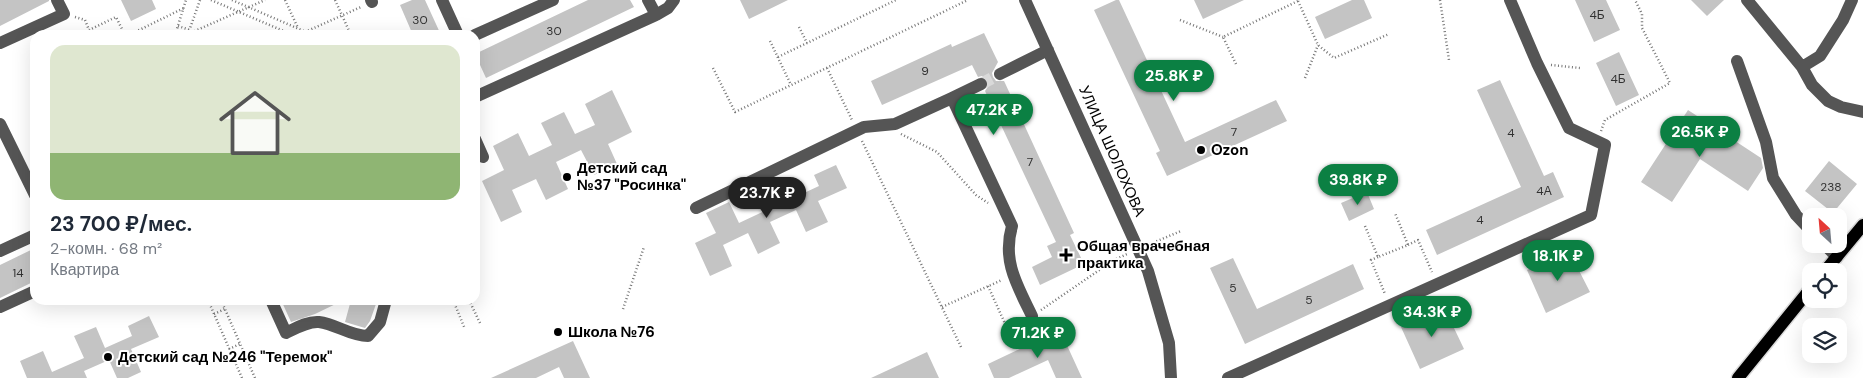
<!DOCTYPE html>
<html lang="ru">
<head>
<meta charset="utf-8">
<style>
  :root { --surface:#fff; --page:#f2f2f3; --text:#1f2937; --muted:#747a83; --accent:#0b8043 }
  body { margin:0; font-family:"DM Sans",sans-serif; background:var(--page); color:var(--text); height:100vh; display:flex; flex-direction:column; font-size:19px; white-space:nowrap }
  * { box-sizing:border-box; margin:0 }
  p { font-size:16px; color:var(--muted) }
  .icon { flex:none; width:28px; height:28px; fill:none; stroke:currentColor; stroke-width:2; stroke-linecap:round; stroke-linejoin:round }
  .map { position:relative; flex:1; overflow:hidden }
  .panel { position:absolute; left:30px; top:30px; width:450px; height:275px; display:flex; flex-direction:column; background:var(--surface); border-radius:15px; box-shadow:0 5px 20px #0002 }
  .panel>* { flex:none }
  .needle { width:32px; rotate:334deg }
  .tools { position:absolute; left:1802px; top:208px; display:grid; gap:10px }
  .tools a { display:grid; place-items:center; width:45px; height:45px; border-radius:10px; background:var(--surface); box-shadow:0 5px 20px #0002; font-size:25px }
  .price { position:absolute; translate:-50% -42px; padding:0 11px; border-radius:18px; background:var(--accent); color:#fff; font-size:16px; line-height:32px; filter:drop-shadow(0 1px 2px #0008) }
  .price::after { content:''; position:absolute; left:50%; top:30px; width:15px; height:11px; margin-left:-8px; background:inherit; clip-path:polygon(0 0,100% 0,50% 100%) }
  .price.active { background:#222; color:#fff }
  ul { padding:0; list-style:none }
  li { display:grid; align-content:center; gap:10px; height:265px; padding:0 20px }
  li span { display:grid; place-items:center; height:155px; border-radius:15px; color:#555 }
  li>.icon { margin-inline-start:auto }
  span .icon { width:90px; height:90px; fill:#fffc; stroke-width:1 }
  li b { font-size:21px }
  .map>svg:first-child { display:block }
  .building { fill:#c4c4c4 }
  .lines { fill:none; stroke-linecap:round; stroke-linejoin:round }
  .minor-tunnel { stroke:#d9d9d9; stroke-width:12; stroke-dasharray:12 6; stroke-linecap:butt }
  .major-casing { stroke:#dbdbdb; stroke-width:15 }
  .path { stroke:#777; stroke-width:2.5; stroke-dasharray:1 2.5; stroke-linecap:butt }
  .minor { stroke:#555; stroke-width:12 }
  .major { stroke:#000; stroke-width:12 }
  .poi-dot { fill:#000; stroke:#fff; stroke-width:2 }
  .labels { text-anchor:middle; stroke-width:4; stroke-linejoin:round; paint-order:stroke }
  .number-label { font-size:12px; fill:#313131 }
  .poi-label { font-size:15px; font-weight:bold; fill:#000; stroke:#fff; text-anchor:start }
  .street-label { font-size:15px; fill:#000; stroke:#fff }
</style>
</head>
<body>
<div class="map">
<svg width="1863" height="378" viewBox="0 0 1863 378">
  <rect width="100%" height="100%" fill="#fff"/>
  <path class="building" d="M0 0H49V1L0 26Z
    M121 0H152L156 9 131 21Z
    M412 0H425L441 35H413L400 5Z
    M588 0H630L634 7 486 78 475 54Z
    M740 0H788L749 19Z
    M1116 0H1119L1185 142 1276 100 1287 121 1167 176 1156 153 1160 151 1094 10Z
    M1194 0H1244L1203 19Z
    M1352 0H1364L1372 18 1325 39 1315 17Z
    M1575 0H1606L1620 30 1594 42Z
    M1691 0H1724L1707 16Z
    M984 33 998 62 992 73 993 77 996 81H1004L1005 83 1074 233 1070 235 1084 264 1040 285 1032 267 1052 257 1047 246 1056 242 985 91 989 85 988 80 982 76 978 77 972 65 882 105 871 81 951 44 952 47Z
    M1619 52 1639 95 1616 106 1596 63Z
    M1500 80 1544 176 1553 172 1564 197 1437 255 1426 230 1521 187 1477 90Z
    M612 90 632 132 608 144 617 164 594 175 581 150 556 162 568 189 546 200 536 179 512 190 522 212 501 222 482 181 504 170 493 146 518 133 529 156 552 145 541 123 564 112 575 134 595 125 585 104Z
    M1688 110 1761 158 1763 168 1748 191 1700 159 1672 202 1641 182Z
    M1829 161 1857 184 1833 213 1805 191Z
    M836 165 847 188 818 201 828 222 806 232 796 210 770 222 780 243 758 254 748 233 723 245 732 266 710 276 695 243 716 233 706 213 729 202 739 223 769 209 760 189 782 178 791 199 819 186 814 175Z
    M1367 192 1374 209 1349 221 1341 203Z
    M35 248V281L0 298V265Z
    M1569 251 1590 292 1546 313 1527 270Z
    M1233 258 1257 309 1353 264 1364 289 1245 344 1210 268Z
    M281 300H344L315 314 291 322Z
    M351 300 376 304 370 321 365 328 345 322Z
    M1444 307 1464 349 1420 369 1401 327Z
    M149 316 159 337 131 349 141 372 128 378H117L109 360 84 371 87 378H27L20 361 43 351 52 372 84 358 74 336 96 327 105 348 132 336 128 326Z
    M1060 330 1082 378H1056L1048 360 1009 378H994L988 364Z
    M573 341 590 378H564L559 367 536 378H491Z
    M927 352 939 378H871Z"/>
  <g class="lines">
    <path class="minor-tunnel" d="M981 84 1000 74"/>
    <defs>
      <path id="major" d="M1825 271 1863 225
        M1738 378 1811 288"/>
    </defs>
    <use href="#major" class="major-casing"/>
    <path class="path" d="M211 0 293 35
      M232 0 313 35
      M285 0 298 28
      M335 0 351 35
      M1440 0 1449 60
      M1298 1 1318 45 1334 58 1389 34
      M75 17 85 20 89 30 116 17 125 35
      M1180 20 1223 37
      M178 26 190 30
      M799 27 807 43
      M89 30 91 35
      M305 32 361 7
      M188 34 265 0
      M188 34 200 0
      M129 35 184 8
      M175 35 186 0
      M770 41 791 85
      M778 57 896 0
      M1236 64 1223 37 1300 0
      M1551 65 1580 68
      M713 68 735 112 968 0
      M827 68 852 120
      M1305 78 1318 45
      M1601 131 1605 120 1670 83 1642 28V14L1635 0
      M901 134 937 152 976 195 988 203
      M862 141 962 349
      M1365 226 1378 257 1408 245 1395 213
      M1150 244 1181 231
      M1408 245 1418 240 1432 272
      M1378 257 1371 260 1385 294
      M988 286 1007 328
      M208 300 242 378
      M221 300 255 378
      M453 300 465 329
      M469 300 480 323
      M942 307 1002 280
      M623 309 644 247
      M1041 310 1114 260 1127 254
      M214 314 225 309
      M229 349 240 344"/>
    <path class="minor" d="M371 0 372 2
      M442 0 458 35
      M648 0 656 15 668 8 674 0
      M1025 0 1148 271 1169 343 1171 378
      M1747 0 1802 67 1812 85 1828 101 1841 107 1863 112
      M475 35 553 0
      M0 43 64 14 57 0
      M1737 61 1766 142 1773 178 1796 215 1811 231
      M1802 67 1820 56 1843 20 1852 0
      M1000 74 1048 50
      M981 84 952 98 1012 226C1002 261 1017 285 1032 316
      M475 97 656 15
      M0 124 35 195
      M475 139 483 157
      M696 208 864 127 895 124 952 98
      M1824 244 1837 257
      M0 251 35 235
      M271 300 286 333C296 328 308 321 319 322 336 324 350 336 368 336L380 322 386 300
      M0 307 35 291
      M1228 378 1591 215 1605 145 1569 128 1537 63 1510 0"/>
    <use href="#major" class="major"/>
  </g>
  <g class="poi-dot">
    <circle cx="1201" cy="150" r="5"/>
    <circle cx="567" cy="177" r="5"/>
    <path d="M1063.5 247.5h5v5h5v5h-5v5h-5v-5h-5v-5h5z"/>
    <circle cx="558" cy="332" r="5"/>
    <circle cx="108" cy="357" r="5"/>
  </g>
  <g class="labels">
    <g class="number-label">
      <text x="1597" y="19">4Б</text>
      <text x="420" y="24">30</text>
      <text x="554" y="35">30</text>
      <text x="925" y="75">9</text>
      <text x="1618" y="83">4Б</text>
      <text x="1234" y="136">7</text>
      <text x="1511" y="137">4</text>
      <text x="1030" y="166">7</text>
      <text x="1831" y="191">238</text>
      <text x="1544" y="195">4А</text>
      <text x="1480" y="224">4</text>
      <text x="18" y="277">14</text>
      <text x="1233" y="292">5</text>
      <text x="1309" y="304">5</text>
    </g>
    <g class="poi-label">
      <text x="1211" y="155">Ozon</text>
      <text x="577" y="173">Детский сад<tspan x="577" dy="17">№37 "Росинка"</tspan></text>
      <text x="1077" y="251">Общая врачебная<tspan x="1077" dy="17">практика</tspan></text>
      <text x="568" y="337">Школа №76</text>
      <text x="118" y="362">Детский сад №246 "Теремок"</text>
    </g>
    <g class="street-label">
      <text transform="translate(1112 151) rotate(66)" y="5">УЛИЦА ШОЛОХОВА</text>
    </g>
  </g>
</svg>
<div class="tools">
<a><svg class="needle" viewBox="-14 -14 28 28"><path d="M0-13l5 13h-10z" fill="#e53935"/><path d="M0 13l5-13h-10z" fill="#747a83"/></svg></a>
<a><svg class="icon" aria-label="locate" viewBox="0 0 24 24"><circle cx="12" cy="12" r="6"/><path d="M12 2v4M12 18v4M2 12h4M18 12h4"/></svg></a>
<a><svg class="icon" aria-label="layers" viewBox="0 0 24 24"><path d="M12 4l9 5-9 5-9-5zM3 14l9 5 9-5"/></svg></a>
</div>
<b class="price" style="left:1174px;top:102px">25.8K ₽</b>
<b class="price" style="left:994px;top:136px">47.2K ₽</b>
<b class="price" style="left:1700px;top:158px">26.5K ₽</b>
<b class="price" style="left:1358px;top:206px">39.8K ₽</b>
<b class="price active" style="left:767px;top:219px">23.7K ₽</b>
<b class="price" style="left:1558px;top:282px">18.1K ₽</b>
<b class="price" style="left:1432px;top:338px">34.3K ₽</b>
<b class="price" style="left:1038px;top:359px">71.2K ₽</b>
<section class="panel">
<ul>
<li><span style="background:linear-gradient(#dfe7d0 70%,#8fb573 0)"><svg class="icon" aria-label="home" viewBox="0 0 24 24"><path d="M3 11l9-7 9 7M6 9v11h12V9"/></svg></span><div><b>23 700 ₽/мес.</b><p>2-комн. · 68 m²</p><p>Квартира</p></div></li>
</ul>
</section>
</div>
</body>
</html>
